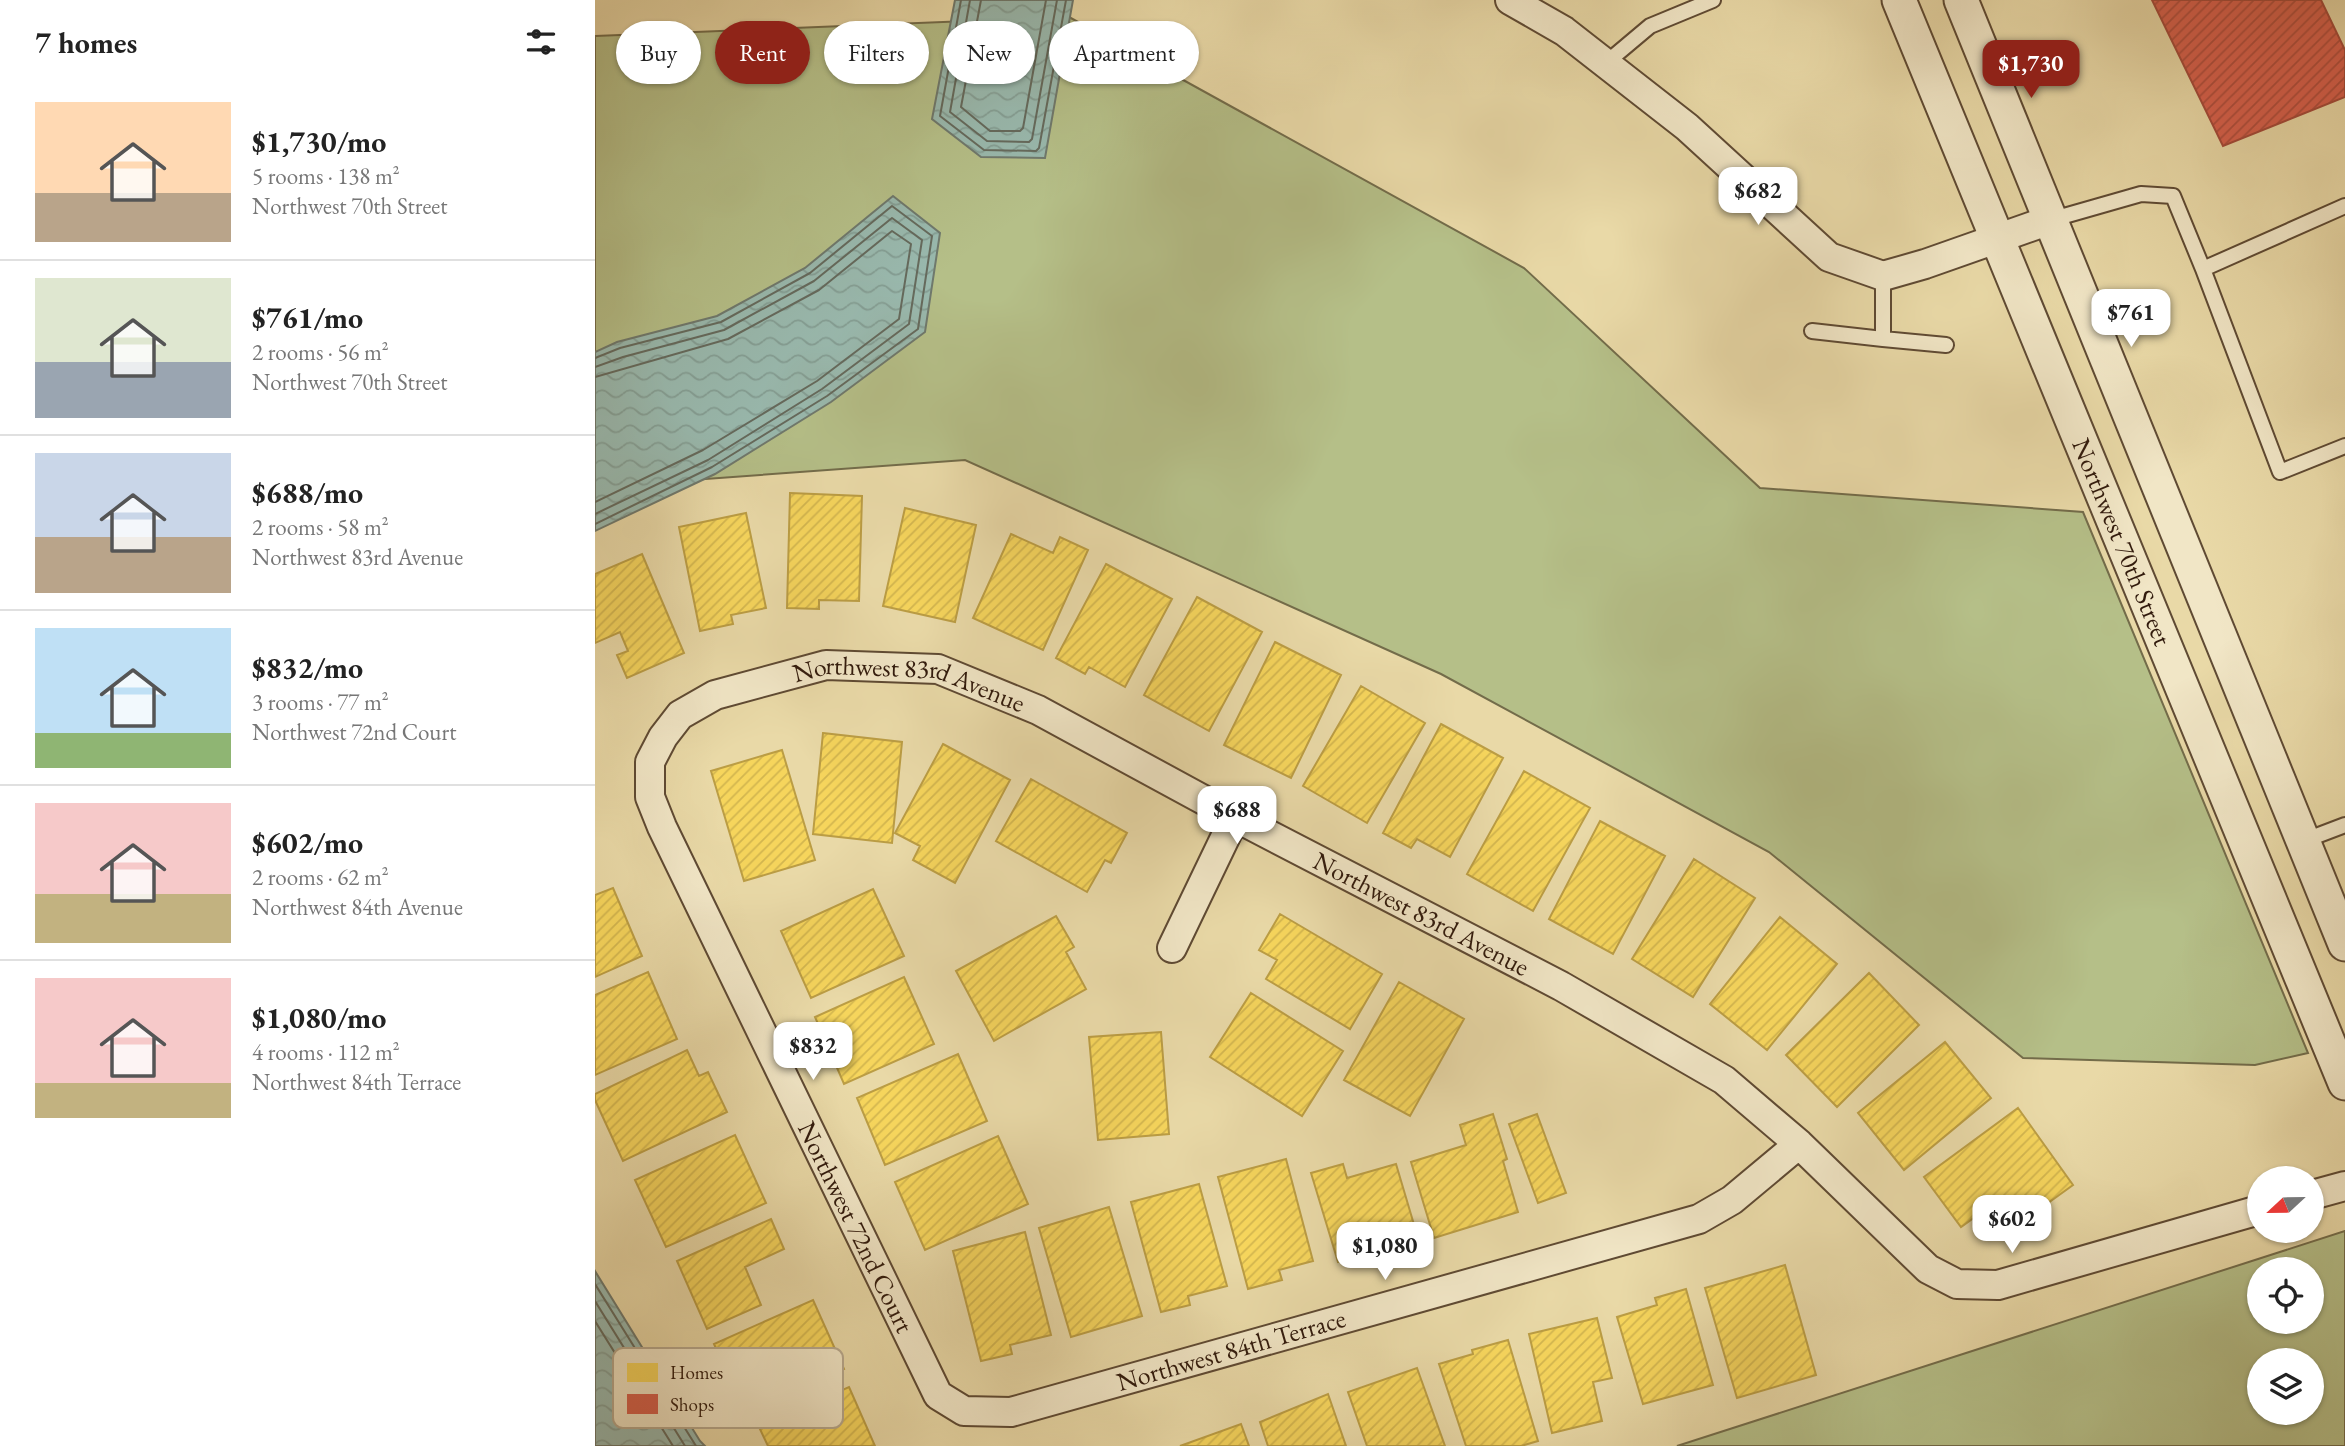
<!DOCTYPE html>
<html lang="en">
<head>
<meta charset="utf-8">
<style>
  :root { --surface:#fff; --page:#f6f6f6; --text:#222; --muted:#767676; --line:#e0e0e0; --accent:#8f2418 }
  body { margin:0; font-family:"EB Garamond",serif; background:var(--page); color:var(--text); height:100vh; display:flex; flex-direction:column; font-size:26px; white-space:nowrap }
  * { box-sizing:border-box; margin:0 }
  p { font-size:23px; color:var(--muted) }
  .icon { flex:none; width:38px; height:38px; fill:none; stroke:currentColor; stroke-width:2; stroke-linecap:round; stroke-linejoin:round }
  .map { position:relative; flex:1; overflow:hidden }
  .details { display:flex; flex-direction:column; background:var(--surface); width:595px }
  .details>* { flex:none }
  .guide { position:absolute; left:21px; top:21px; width:665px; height:63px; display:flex; gap:14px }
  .needle { width:46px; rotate:248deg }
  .fabs { position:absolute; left:1652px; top:1166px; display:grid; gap:14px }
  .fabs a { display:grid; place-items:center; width:77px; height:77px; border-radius:50%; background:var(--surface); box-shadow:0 2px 5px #0004; font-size:35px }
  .price { position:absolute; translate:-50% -60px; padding:0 16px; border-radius:14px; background:#fff; color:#222; font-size:23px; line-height:46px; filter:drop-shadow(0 2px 4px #0008) }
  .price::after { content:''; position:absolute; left:50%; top:42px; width:21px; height:16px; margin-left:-10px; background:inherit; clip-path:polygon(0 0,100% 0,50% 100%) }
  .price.selected { background:var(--accent); color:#fff }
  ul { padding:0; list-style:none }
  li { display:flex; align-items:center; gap:21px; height:175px; padding:0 35px }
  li+li { border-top:2px solid var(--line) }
  li span { display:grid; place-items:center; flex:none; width:196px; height:140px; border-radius:0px; color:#555 }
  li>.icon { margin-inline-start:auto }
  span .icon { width:84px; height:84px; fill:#fffc; stroke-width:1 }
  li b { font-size:30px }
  h2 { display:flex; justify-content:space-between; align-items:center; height:84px; padding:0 35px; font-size:30px }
  .pill { padding:0 24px; border-radius:32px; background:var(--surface); box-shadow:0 2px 5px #0004; font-size:24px; line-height:63px }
  .pill.selected { background:var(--accent); color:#fff }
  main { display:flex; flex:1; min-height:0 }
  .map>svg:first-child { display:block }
  .grass { fill:#b5bf88; stroke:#736c4a; stroke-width:2; fill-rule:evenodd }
  .water { fill:url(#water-waves); stroke:#6f796d; stroke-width:2 }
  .homes { fill:url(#homes-hatch); stroke:#bb9d44; stroke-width:2 }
  .shops { fill:url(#shops-hatch); stroke:#a44b3a; stroke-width:2 }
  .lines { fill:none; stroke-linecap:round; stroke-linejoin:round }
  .shore { stroke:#656a5d; stroke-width:2 }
  .service-casing { stroke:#5f4a33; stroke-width:18 }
  .minor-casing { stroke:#5f4a33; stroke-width:32 }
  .tertiary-casing { stroke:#5f4a33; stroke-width:37 }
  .service { stroke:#f1e6c6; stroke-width:14 }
  .minor { stroke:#f1e6c6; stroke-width:28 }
  .tertiary { stroke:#f1e6c6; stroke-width:33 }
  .labels { text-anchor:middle; stroke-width:7; stroke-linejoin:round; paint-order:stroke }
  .street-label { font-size:26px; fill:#311a0c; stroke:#f1e6c6 }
  .key { fill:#f1e6c6; stroke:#b7a98e; stroke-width:2 }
  .key-label { font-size:19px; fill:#311a0c }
</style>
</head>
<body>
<main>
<section class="details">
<h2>7 homes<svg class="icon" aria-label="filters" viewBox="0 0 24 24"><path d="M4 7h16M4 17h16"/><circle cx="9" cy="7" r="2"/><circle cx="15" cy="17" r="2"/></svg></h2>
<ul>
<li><span style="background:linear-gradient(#ffd9b3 65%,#b9a48a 0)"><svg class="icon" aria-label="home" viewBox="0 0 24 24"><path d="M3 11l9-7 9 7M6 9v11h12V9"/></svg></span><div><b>$1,730/mo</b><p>5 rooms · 138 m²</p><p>Northwest 70th Street</p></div></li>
<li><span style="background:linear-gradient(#dfe7d0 60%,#9aa5b1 0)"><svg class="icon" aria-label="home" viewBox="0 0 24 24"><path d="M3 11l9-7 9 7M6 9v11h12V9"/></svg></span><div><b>$761/mo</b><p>2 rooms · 56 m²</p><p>Northwest 70th Street</p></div></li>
<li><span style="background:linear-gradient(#c9d6e8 60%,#b9a48a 0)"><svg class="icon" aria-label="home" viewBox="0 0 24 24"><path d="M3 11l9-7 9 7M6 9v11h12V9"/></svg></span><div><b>$688/mo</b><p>2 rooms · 58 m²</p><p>Northwest 83rd Avenue</p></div></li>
<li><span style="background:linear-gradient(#bfe0f5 75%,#8fb573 0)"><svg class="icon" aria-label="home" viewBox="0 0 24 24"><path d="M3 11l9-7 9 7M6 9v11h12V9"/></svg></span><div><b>$832/mo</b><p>3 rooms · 77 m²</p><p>Northwest 72nd Court</p></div></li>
<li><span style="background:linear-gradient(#f6c9c9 65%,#c2b280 0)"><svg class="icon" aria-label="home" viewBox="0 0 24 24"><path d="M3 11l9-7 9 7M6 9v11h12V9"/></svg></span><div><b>$602/mo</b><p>2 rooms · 62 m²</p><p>Northwest 84th Avenue</p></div></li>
<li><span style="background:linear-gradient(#f6c9c9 75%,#c2b280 0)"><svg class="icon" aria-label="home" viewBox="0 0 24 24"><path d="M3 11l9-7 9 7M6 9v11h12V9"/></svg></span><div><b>$1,080/mo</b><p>4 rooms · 112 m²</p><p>Northwest 84th Terrace</p></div></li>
</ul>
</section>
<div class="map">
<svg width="1750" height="1446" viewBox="0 0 1750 1446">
  <defs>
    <pattern id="water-waves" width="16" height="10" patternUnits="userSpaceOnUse" patternTransform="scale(1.75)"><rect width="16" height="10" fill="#99b9ae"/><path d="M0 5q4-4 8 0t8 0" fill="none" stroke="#849e94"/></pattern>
    <pattern id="homes-hatch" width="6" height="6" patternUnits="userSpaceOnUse" patternTransform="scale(1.75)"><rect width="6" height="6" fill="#f6d55c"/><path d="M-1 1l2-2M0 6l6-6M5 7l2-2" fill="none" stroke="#d3b64f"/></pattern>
    <pattern id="shops-hatch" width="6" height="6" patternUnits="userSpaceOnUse" patternTransform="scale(1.75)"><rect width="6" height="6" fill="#d6604d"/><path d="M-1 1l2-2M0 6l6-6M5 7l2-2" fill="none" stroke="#ae4e3e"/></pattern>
  </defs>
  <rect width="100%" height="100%" fill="#e9d9a7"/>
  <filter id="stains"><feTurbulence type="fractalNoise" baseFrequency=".00286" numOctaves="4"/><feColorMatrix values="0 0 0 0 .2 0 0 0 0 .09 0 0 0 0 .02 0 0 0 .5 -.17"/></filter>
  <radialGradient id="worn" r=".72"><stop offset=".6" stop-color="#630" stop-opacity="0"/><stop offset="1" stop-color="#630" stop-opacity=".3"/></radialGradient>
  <path class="grass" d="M474 17 929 268 1165 488 1488 512 1713 1053 1660 1065 1428 1058 1174 852 846 674 370 460 0 487V36Z
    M1750 1230V1446H1082L1750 1231ZM1664 1269H1717V1321H1664ZM1664 1360H1717V1412H1664Z"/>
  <path class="water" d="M360 0H478L450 158 386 157 337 119Z
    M298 196 345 233 330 332 236 402 120 474 0 531V352L22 342 122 316 210 268Z
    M0 1271 105 1441 110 1446H0Z"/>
  <path class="homes" d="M195 493 267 496 264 601 224 600V609L192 608Z
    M310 508 381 525 360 622 288 606Z
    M151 513 171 608 136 615 138 624 105 631 84 527Z
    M416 534 458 553 465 537 493 550 448 650 378 618Z
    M47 554 89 653 32 678 22 655 33 651 25 632 0 643V574Z
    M511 564 577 599 530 687 494 667 490 674 461 658Z
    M602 597 667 632 614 731 549 695Z
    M680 642 746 675 696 778 629 745Z
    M766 686 830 723 772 823 708 786Z
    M846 724 908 758 855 857 822 839 816 848 788 833Z
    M228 733 307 742 297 843 218 834Z
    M348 744 415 780 360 883 318 860 325 846 300 833Z
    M187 750 220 860 149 881 116 771Z
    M929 771 995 808 938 911 872 874Z
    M436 779 532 833 516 863 510 860 492 892 401 841Z
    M1005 821 1070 856 1018 954 954 919Z
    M1099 859 1160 898 1098 997 1037 959Z
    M18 888 47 956 0 977V895Z
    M278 889 309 956 216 998 186 931Z
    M685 914 787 974 755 1029 671 979 682 960 664 950Z
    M461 916 479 947 471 952 491 989 399 1041 361 971Z
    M1185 917 1242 964 1172 1050 1115 1004Z
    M53 972 82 1039 0 1075V995Z
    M1274 973 1324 1025 1242 1107 1191 1055Z
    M309 977 339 1044 249 1084 220 1017Z
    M804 982 869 1019 815 1116 749 1080Z
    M656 993 748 1051 707 1116 615 1057Z
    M566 1032 574 1134 503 1140 494 1037Z
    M1350 1042 1396 1098 1309 1170 1263 1113Z
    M92 1050 104 1076 113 1072 132 1112 28 1161 0 1100V1094Z
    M363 1054 392 1121 290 1165 262 1098Z
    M1423 1108 1478 1185 1406 1237 1387 1212 1366 1227 1329 1177Z
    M898 1114 912 1159 908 1161 923 1212 839 1238 816 1162 871 1145 865 1125Z
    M942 1114 971 1193 943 1203 914 1124Z
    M140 1135 171 1203 71 1247 40 1180Z
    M403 1136 433 1204 330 1250 300 1182Z
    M691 1159 718 1261 684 1270 687 1280 653 1289 623 1177Z
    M748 1164 752 1178 801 1164 823 1238 743 1262 716 1173Z
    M604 1184 632 1286 593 1296 595 1305 566 1312 536 1202Z
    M514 1207 547 1316 476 1337 444 1228Z
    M176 1219 189 1249 150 1267 166 1305 112 1329 82 1261Z
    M430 1232 456 1335 415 1345 417 1354 386 1361 358 1251Z
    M1190 1265 1221 1375 1142 1398 1110 1288Z
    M1091 1289 1118 1385 1048 1404 1022 1317 1062 1305 1060 1298Z
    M218 1300 249 1369 150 1413 119 1344Z
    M1002 1318 1017 1378 998 1382 1007 1421 957 1433 934 1334Z
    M913 1340 943 1441 926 1446H871L844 1364 878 1354 877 1350Z
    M822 1368 850 1446H772L753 1392Z
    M254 1387 280 1446H173L164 1427Z
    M733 1394 751 1446H673L665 1422Z
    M646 1424 654 1446H585Z"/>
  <path class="shops" d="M1557 0H1726L1750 50V97L1628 146Z"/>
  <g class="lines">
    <path class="shore" d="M366 0 345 116 389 150 441 151 444 148 471 0
      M375 0 355 112 392 141 434 142 437 139 462 0
      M386 0 366 107 395 131H425L428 128 451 0
      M0 358 25 348 126 322 215 273 297 206 337 236 323 329 232 396 117 467 0 524
      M0 367 28 357 129 330 219 281 297 218 327 240 314 324 227 389 113 460 0 514
      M0 377 133 339 224 290 297 231 316 244 304 319 222 381 108 450 0 502
      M0 1284 101 1446
      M0 1301 90 1446
      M0 1321 78 1446"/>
    <defs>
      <path id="service" d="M1011 63 1055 26 1118 0
        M1455 220 1546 194 1578 196 1608 269 1750 206
        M1608 269 1685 472 1750 446
        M1217 331 1288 339V276
        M1288 339 1351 345
        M1708 841 1750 825"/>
      <g id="minor">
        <path d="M915 0 969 31 1092 127 1234 257 1288 276 1330 264 1455 220"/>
        <path d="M577 948 640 817"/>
        <path id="s1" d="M1204 1144 1137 1200 1104 1219 416 1412 369 1411 343 1395 67 827 55 797V762L68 737 85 715 120 695 231 665 343 669 443 710 640 817 966 986 1129 1080 1204 1144 1333 1269 1362 1284 1403 1285 1664 1210"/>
        <path d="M1717 1195 1750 1186"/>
      </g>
      <g id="tertiary">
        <path id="s2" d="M1304 0 1750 1083"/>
        <path d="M1366 0 1750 944"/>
      </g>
    </defs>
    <use href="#service" class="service-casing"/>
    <use href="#minor" class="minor-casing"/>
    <use href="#tertiary" class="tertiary-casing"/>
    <use href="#service" class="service"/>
    <use href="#minor" class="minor"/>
    <use href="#tertiary" class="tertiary"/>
  </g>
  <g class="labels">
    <g class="street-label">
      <text dy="9" stroke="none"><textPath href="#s2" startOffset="586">Northwest 70th Street</textPath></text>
      <text dy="9" stroke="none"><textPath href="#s1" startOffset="1913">Northwest 83rd Avenue</textPath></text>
      <text dy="9" stroke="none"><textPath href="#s1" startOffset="2482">Northwest 83rd Avenue</textPath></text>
      <text transform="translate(261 1227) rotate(64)" y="9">Northwest 72nd Court</text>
      <text transform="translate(636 1350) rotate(-16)" y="9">Northwest 84th Terrace</text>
    </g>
  </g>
  <rect x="18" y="1348" width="230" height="80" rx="10" class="key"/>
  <rect x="32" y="1363" width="31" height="19" fill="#f6d55c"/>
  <rect x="32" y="1394" width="31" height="20" fill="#d6604d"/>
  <g class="key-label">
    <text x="75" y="1379">Homes</text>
    <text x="75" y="1411">Shops</text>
  </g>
  <rect width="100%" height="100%" filter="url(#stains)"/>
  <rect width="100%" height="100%" fill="url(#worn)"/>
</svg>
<div class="fabs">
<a><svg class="needle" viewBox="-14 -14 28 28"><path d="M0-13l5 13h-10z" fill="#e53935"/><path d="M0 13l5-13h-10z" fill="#767676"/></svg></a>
<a><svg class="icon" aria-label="locate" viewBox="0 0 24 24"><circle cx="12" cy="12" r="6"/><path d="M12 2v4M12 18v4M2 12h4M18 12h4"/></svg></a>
<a><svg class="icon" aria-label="layers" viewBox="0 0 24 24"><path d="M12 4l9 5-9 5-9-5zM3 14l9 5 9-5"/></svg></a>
</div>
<b class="price selected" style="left:1436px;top:100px">$1,730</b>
<b class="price" style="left:1163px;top:227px">$682</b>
<b class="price" style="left:1536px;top:349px">$761</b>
<b class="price" style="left:642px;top:846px">$688</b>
<b class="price" style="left:218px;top:1082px">$832</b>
<b class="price" style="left:1417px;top:1255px">$602</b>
<b class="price" style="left:790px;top:1282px">$1,080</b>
<div class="guide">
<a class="pill">Buy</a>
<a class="pill selected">Rent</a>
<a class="pill">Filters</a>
<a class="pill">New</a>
<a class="pill">Apartment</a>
</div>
</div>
</main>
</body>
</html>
